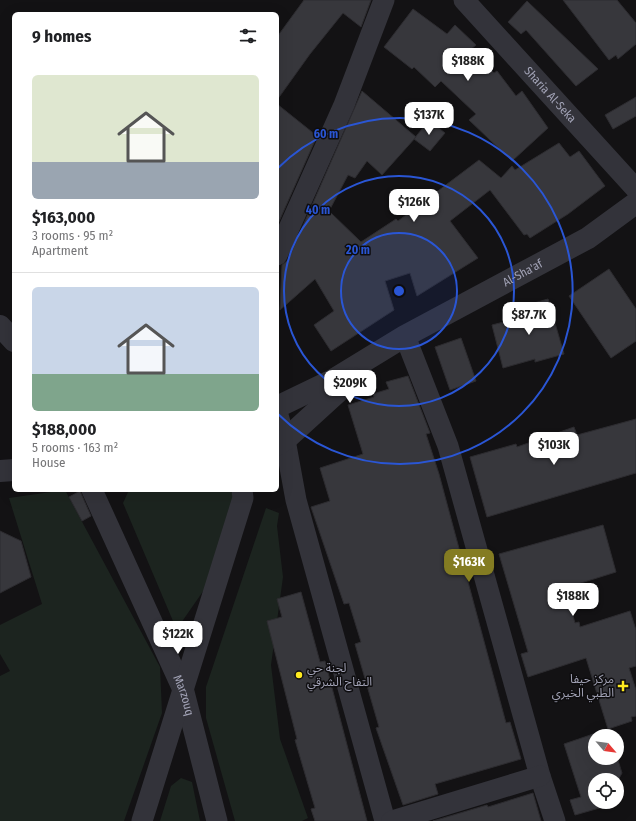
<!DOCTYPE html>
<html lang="en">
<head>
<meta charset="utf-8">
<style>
  :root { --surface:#fff; --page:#f6f6f6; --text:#202124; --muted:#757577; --line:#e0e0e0; --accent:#847c22 }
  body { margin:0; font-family:"Fira Sans Condensed","Noto Sans Arabic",sans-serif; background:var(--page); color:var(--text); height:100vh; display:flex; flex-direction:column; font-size:15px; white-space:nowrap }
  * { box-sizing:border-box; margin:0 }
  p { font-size:13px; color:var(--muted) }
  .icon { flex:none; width:22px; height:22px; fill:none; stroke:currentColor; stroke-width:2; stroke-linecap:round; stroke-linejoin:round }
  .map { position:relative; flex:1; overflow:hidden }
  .panel { position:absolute; left:12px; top:12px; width:267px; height:480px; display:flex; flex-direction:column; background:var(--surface); border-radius:6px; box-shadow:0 4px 16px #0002 }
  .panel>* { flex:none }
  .needle { width:26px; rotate:118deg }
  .controls { position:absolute; left:588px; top:729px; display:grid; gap:8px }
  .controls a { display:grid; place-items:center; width:36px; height:36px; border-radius:50%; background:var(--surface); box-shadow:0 4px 16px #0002; font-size:20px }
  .price { position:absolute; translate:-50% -34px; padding:0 9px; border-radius:8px; background:#fff; color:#222; font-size:13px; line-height:26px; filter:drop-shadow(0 1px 2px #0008) }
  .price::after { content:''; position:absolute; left:50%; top:24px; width:12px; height:9px; margin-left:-6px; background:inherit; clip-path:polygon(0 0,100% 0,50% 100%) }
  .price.active { background:var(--accent); color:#fff }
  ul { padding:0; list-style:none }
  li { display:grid; align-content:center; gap:8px; height:212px; padding:0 20px }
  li+li { border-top:1px solid var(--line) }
  li span { display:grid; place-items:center; height:124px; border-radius:6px; color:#555 }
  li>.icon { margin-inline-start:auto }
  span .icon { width:72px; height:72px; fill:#fffc; stroke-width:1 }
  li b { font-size:17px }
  h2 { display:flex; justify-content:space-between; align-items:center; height:48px; padding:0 20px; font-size:17px }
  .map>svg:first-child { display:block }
  .green { fill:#1c241f }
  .building { fill:#37373c; stroke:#2d2c30 }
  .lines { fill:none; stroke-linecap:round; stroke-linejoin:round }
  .minor { stroke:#33333a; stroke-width:21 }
  .tertiary { stroke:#33333a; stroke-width:22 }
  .ring { fill:none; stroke:#2a56d5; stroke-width:2 }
  .poi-dot { fill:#ffeb1f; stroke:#0e0d0f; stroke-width:1.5 }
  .labels { text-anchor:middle; stroke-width:3; stroke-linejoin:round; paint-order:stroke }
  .street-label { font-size:12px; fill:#a2a3b6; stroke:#0e0d0f }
  .poi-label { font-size:12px; fill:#a2a3b6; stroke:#0e0d0f; text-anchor:start }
  .centre { fill:#2a56d5; stroke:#0e0d0f; stroke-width:2 }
  .ring-label { font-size:12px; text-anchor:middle; font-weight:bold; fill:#2a56d5; stroke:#0e0d0f; stroke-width:3; stroke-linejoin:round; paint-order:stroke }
</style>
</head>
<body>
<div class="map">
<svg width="636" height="821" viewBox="0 0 636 821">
  <rect width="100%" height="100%" fill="#131214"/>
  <path class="green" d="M65 490 160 667 162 713 124 821H0V676L10 671 0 654V625L42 604 9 498Z
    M129 490H230L234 496 206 587 181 623 173 621 123 503Z
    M266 508 279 513 277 526 283 577 271 665 280 739 308 818 302 821H235L206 718V687Z
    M181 778 192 782 200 821H160L171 786Z"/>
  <path class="building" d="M304 0H371L361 27 343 13 310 54 277 100V37Z
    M563 0H617L636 23V44L618 59 616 55 609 60Z
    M527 1 598 69 576 86 526 30 521 34 508 22Z
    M413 9 447 34 455 25 476 45 470 50 494 73 497 71 516 96 522 91 548 128 512 161 469 120 476 114 441 81 435 87 414 67 412 69 384 47Z
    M362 91 416 137 382 175 367 161 355 178 348 175 329 211 361 242 396 219 398 221 479 160 501 178 512 166 515 170 559 143 570 157 579 151 605 186 568 214 530 238 527 234 524 235 490 190 450 221 478 258 417 296 410 273 385 281 394 310 331 351 314 325 334 311 315 279 280 310 282 265 288 260Z
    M636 97V116L613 129 605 115Z
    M277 104 317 136 277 226Z
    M429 120 445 133 430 151 414 139Z
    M609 269 636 309V341L611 358 569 296Z
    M548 299 564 354 535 362V359L503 368 492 325 523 317 520 307Z
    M461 338 476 381 450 390 435 347Z
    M408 376 430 433 426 434 439 474 506 723 510 722 521 759 435 784 438 794 403 805 376 728 379 727 355 644 361 642 349 603 344 604 311 507 330 501 320 468 363 454 348 405 374 397 373 394 389 389 386 382Z
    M636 419V473L487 517 470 457 516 444 517 447 574 427 577 435Z
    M80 491 91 516 82 521 69 497Z
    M603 525 616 572 565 588 575 623 579 622 580 627 630 611 636 630V666L629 668 636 690V716L631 717 632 721 608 729 586 658 528 677 521 654 528 652 499 554Z
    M0 531 21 541 31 577 0 593Z
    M301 592 320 662 325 661 367 821H315L311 809 315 808 295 740 297 739 267 621 282 617 277 599Z
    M608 729 610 736H595V758L617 757 622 773 617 782V780H595V802H605L603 807 575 815 570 800 581 797 564 744Z
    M533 793 541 821H433L487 805 488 807Z"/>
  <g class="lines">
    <g class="minor">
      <path id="s1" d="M464 0 636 189"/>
      <path d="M277 255 344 105 384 0"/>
      <path d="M405 336 448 446 540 776 555 821"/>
      <path d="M277 412 285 440 296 500 385 821"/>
      <path id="s2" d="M92 490 184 692 217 821"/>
      <path d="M142 821 243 498 242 490"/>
      <path d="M392 821 540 776"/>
    </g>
    <g class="tertiary">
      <path d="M0 326 14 341"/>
      <path id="s3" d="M277 407 333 380 405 336 588 238 636 203"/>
      <path d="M277 445 285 440 353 378"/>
      <path d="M0 471 14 470"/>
    </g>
  </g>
  <circle cx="399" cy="291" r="58" fill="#2a56d5" fill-opacity=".12"/>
  <g class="ring">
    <circle cx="399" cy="291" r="58"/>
    <circle cx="399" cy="291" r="115"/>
    <path d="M278 168A173 173 0 1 1 278 414"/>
  </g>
  <g class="poi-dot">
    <circle cx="299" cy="675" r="4"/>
    <path d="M621 680h4v4h4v4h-4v4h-4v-4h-4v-4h4z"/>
  </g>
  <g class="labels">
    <g class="street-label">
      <text dy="4" stroke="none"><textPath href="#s1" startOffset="128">Sharia Al-Seka</textPath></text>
      <text dy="4" stroke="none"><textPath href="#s3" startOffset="280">Al-Sha'af</textPath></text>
      <text dy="4" stroke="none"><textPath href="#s2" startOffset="225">Marzouq</textPath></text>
    </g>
    <g class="poi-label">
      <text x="307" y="672">لجنة حي<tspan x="307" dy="14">التفاح الشرقي</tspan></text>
      <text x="614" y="683" text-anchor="end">مركز حيفا<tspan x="614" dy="14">الطبي الخيري</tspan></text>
    </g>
  </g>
  <circle cx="399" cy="291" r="6" class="centre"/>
  <g class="ring-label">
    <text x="326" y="138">60 m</text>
    <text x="318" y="214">40 m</text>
    <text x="358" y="254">20 m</text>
  </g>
</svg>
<div class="controls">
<a><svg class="needle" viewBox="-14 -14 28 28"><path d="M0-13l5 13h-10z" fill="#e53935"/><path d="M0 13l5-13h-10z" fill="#757577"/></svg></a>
<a><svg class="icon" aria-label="locate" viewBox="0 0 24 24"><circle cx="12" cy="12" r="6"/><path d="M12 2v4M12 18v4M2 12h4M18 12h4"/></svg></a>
</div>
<b class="price" style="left:468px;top:82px">$188K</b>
<b class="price" style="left:429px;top:136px">$137K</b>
<b class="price" style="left:414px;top:223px">$126K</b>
<b class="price" style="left:529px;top:336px">$87.7K</b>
<b class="price" style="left:350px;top:404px">$209K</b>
<b class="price" style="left:554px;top:466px">$103K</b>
<b class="price active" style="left:469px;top:583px">$163K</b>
<b class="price" style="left:573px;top:617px">$188K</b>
<b class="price" style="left:178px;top:655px">$122K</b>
<section class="panel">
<h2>9 homes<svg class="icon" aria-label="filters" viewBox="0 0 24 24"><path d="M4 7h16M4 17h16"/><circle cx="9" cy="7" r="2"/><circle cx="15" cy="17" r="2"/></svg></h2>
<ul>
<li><span style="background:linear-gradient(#dfe7d0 70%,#9aa5b1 0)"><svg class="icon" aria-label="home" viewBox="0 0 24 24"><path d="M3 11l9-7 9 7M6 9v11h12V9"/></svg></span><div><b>$163,000</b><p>3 rooms · 95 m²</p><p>Apartment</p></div></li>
<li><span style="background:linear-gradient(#c9d6e8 70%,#7fa58c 0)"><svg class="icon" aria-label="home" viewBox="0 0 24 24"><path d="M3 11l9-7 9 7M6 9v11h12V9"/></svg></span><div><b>$188,000</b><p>5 rooms · 163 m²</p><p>House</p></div></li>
</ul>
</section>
</div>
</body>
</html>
